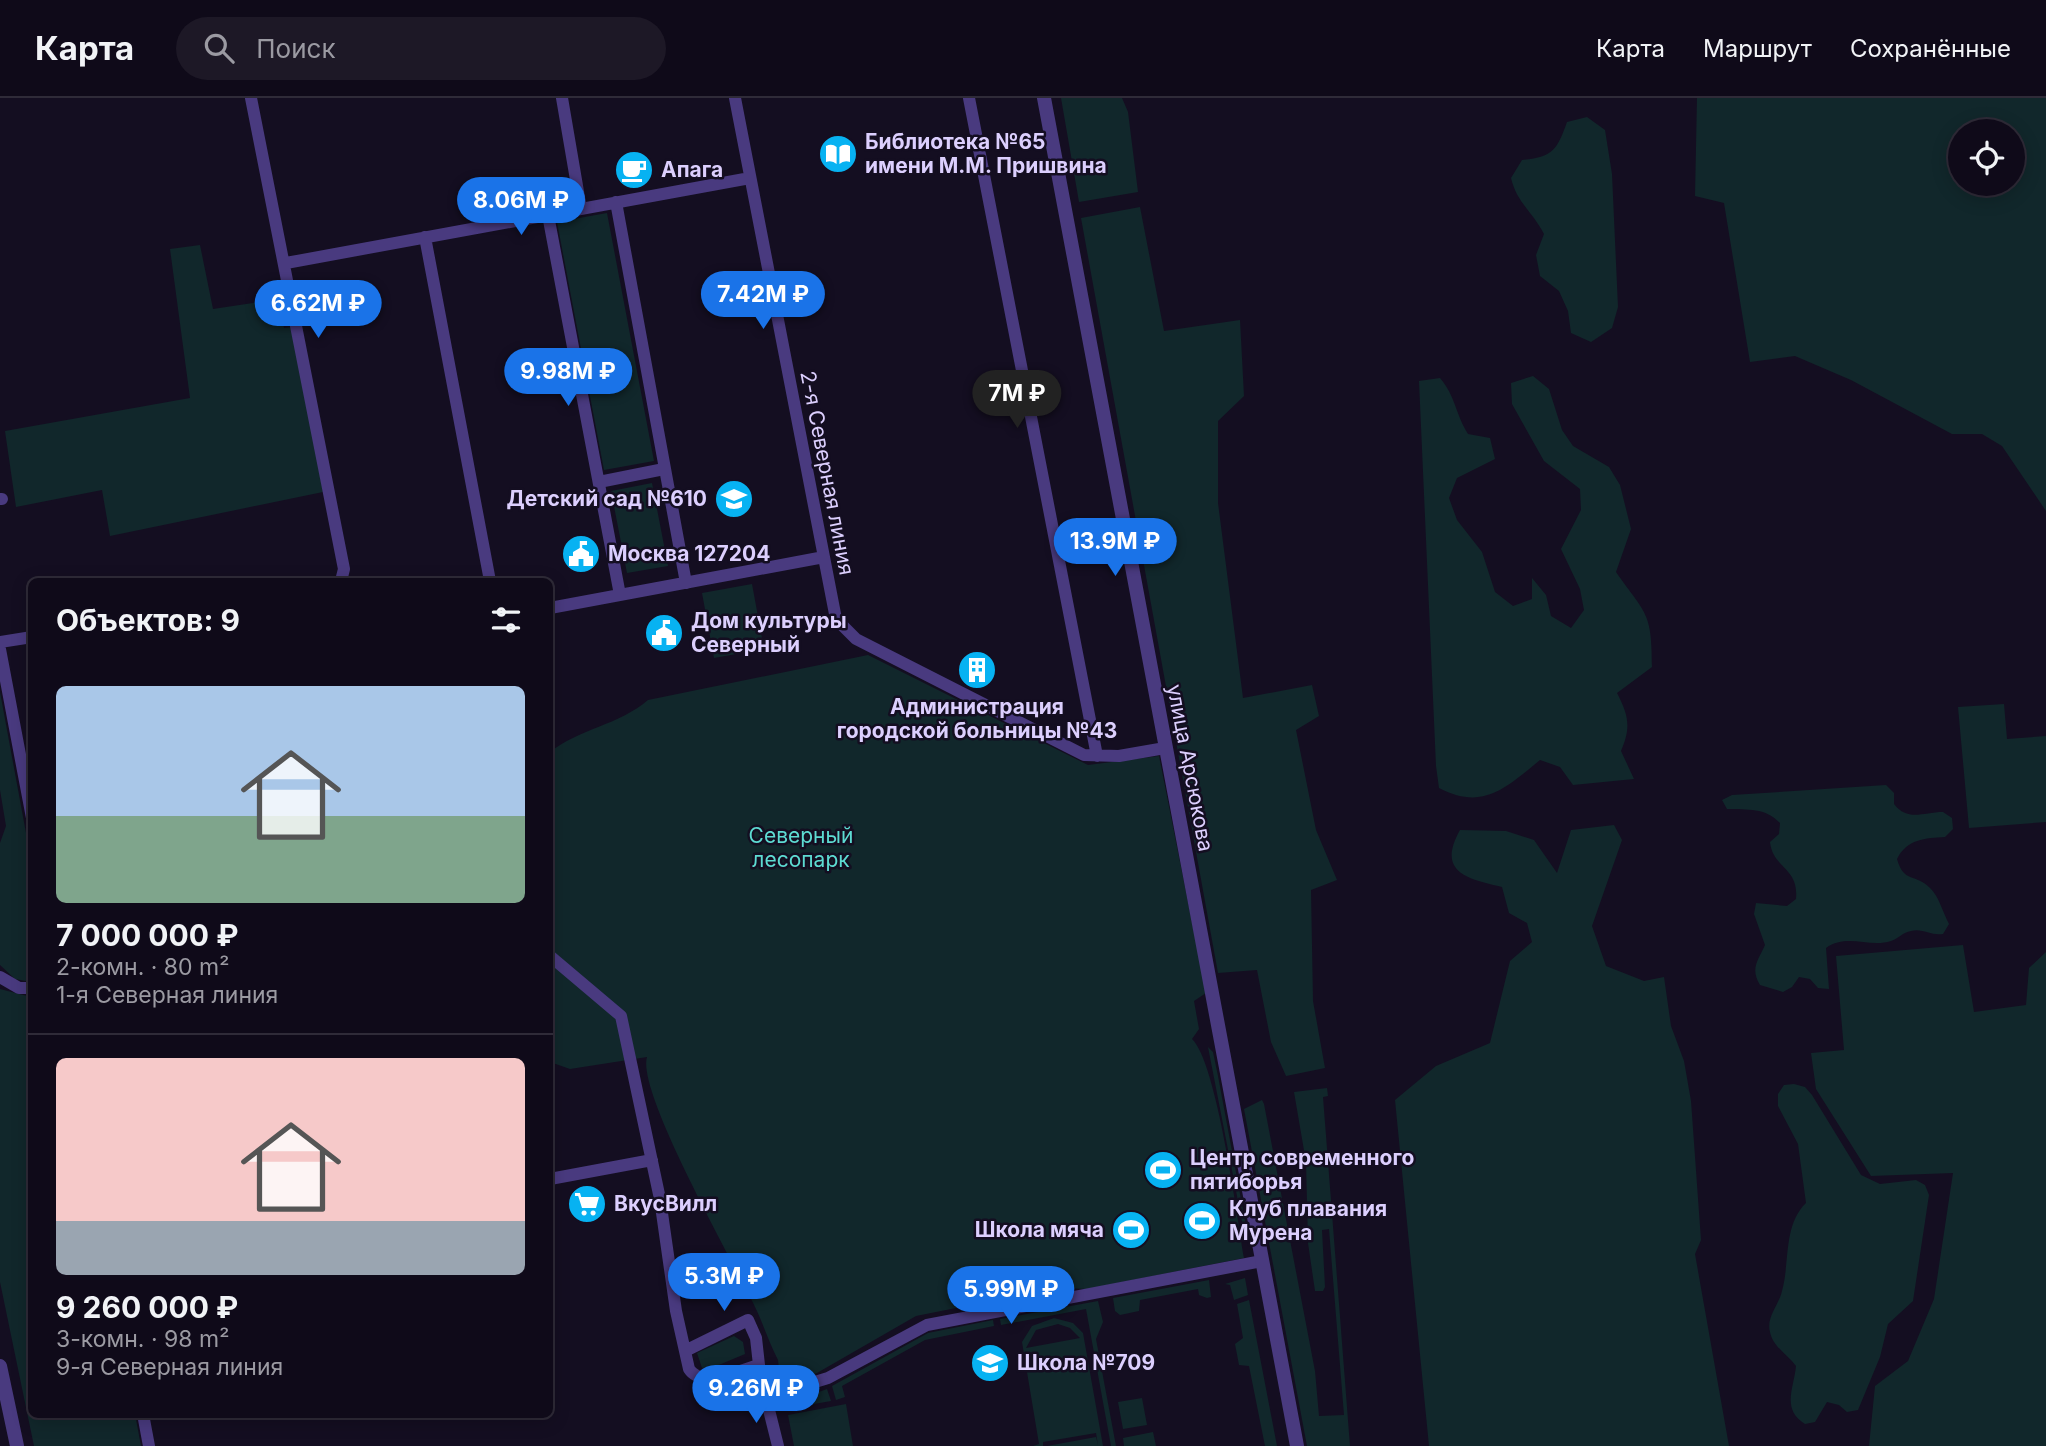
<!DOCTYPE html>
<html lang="ru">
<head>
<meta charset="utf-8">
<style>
  :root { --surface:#0f0a19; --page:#1d1826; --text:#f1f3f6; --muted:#9b9aa2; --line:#2f2b38; --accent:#1a73e8 }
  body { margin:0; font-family:Inter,sans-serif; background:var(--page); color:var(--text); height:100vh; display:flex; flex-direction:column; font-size:26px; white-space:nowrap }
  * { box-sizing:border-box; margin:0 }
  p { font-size:23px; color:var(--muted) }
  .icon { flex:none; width:38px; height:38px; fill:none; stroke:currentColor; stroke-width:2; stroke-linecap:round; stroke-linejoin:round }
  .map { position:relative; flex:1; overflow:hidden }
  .sheet { position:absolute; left:28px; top:480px; width:525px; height:840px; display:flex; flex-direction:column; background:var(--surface); border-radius:10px; box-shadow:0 4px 18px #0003,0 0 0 2px var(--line) }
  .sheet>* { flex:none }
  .buttons { position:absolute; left:1948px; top:21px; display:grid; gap:14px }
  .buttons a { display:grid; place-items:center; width:77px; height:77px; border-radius:50%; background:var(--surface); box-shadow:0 4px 18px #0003,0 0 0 2px var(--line); font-size:35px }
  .price { position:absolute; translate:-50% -60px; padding:0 16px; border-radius:24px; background:var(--accent); color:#fff; font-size:23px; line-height:46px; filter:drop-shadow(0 2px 4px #0008) }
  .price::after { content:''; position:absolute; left:50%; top:42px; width:21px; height:16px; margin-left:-10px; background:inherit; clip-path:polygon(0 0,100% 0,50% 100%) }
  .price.current { background:#222; color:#fff }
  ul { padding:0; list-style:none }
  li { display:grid; align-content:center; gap:14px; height:371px; padding:0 28px }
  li+li { border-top:2px solid var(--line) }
  li span { display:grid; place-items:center; height:217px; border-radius:10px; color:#555 }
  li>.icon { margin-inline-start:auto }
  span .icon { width:126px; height:126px; fill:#fffc; stroke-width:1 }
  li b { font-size:30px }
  h2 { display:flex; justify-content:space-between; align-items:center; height:84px; padding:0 28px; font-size:30px }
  header { display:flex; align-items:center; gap:42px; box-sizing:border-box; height:98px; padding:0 35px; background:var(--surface); border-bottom:2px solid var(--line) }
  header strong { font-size:33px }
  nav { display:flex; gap:38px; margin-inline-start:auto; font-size:24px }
  .search { width:490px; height:63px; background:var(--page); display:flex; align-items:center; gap:18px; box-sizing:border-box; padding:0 24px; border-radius:38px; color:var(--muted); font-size:26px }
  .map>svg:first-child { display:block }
  .green { fill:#11272b; fill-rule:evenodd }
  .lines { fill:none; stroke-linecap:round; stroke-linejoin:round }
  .minor { stroke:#493a7f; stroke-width:12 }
  .tertiary { stroke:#493a7f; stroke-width:14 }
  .labels { text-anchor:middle; stroke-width:5; stroke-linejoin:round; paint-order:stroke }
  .poi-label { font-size:21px; font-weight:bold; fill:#dccffe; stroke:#140e21; text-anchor:start }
  .street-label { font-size:21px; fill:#dccffe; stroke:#140e21 }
  .park-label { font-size:21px; fill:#5ddbd2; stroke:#140e21 }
</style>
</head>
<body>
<header>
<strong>Карта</strong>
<div class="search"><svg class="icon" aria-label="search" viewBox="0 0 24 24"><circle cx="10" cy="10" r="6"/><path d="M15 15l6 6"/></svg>Поиск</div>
<nav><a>Карта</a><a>Маршрут</a><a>Сохранённые</a></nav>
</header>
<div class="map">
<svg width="2046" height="1348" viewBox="0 0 2046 1348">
  <rect width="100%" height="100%" fill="#140e21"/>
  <path class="green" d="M1061 0H1122L1128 14 1138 94 1079 104Z
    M1697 0H2046V413L2002 348 1982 336H1952L1851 282 1795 258 1750 264 1724 105 1695 98ZM2012 33V86H1960V33Z
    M1587 19 1605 32 1612 76 1618 209 1612 230 1591 244 1571 235 1568 213 1559 193 1540 178 1536 157 1544 136C1532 113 1517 105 1511 80L1522 62C1553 59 1557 52 1567 24Z
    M1140 109 1164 233 1240 222 1244 298 1218 323V405L1243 600 1312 587 1319 618 1296 632 1316 732 1337 782 1311 792 1313 903 1325 970 1286 978 1271 944 1257 872 1218 875 1081 120Z
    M607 115 654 363 604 372 557 124Z
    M200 147 213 211 279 201 284 230 293 229 323 394 110 438 102 392 16 409 5 333 190 300 170 151Z
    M1533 278 1549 291 1562 332 1573 348 1609 369 1620 387 1631 431 1616 474C1646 517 1652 513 1652 569L1617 595C1629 618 1631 630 1621 653L1634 681 1573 687 1560 669 1540 662C1506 690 1483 713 1439 690L1436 668 1419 283 1440 280C1456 299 1455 315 1468 336L1490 340 1495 361 1457 380 1449 400 1457 422 1482 454 1495 494 1513 508 1532 501V480L1546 497 1551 518 1571 530 1584 512 1580 491 1561 451 1581 412 1580 391 1544 363 1512 306 1511 285Z
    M652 385 668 468 627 475 611 393Z
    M752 486 764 551 714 560 702 495Z
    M868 557 1088 667 1159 658 1206 895 1194 903 1199 931 1192 941C1217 965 1237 1119 1244 1160L1087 1191 1063 1190 994 1203 992 1195 985 1196 986 1204 916 1218 817 1275 774 1291 770 1276 779 1271 778 1262C770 1246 764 1229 757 1213 737 1170 636 995 647 959L570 971 550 964V654C579 631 619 627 648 602Z
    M0 594 31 762V884L15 881 0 867V745L6 728 0 692Z
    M2004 606 2007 641 2046 638V724L1969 730 1958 609Z
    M1886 687 1894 695V706C1908 724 1923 714 1943 714L1952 720 1953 731 1945 739C1925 740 1907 741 1897 761 1904 786 1916 775 1930 790 1939 798 1943 815 1949 826L1943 836C1931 838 1923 830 1911 833 1903 834 1898 841 1891 843 1869 850 1847 835 1826 850L1829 891 1818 890 1810 881 1799 879 1792 889 1783 894 1760 887C1750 870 1758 863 1765 847L1754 816 1756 805 1787 808 1796 801C1799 769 1773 771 1770 744L1779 736 1780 725C1764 709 1749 712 1727 711L1722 702 1732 697Z
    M1614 727 1622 742 1592 828 1606 868 1644 883 1664 879 1671 928 1684 963 1691 1003 1701 1142 1695 1156 1729 1348H1429L1395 1002 1436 968 1490 945 1510 863 1532 844 1527 825 1509 815 1502 789C1468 781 1436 775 1460 732L1506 733 1534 742 1557 775 1571 732Z
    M1963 847 1974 914 2026 907 2029 870 2046 854V1348H1869L1875 1288 1908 1263 1934 1201 1953 1075 1871 1078 1816 991 1811 955 1844 952 1836 858Z
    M0 891 31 899 32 1316H135L141 1348H34L0 1184Z
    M1208 949 1213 954 1218 978 1248 1139H1245Z
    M1794 986 1805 989 1812 997 1861 1077 1880 1086 1916 1082 1925 1087 1929 1097 1913 1203 1888 1226 1880 1259 1858 1312 1847 1314 1839 1307 1827 1304 1815 1324 1805 1326C1781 1311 1794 1290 1796 1268 1788 1257 1773 1249 1770 1234 1766 1219 1779 1207 1782 1193 1790 1165 1783 1127 1806 1105L1798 1046 1778 1008V996L1784 987Z
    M1327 990 1328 998 1323 999 1350 1348H1307L1244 1011 1262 1002 1264 1006 1315 1273 1319 1318 1344 1317 1329 1131 1322 1132 1325 1189 1323 1193H1315L1308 1145 1306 1064 1294 994Z
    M1245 1180 1248 1197 1234 1202 1230 1187 1225 1186Z
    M1209 1182 1211 1199 1207 1200 1199 1197 1198 1191 1140 1202 1139 1213 1120 1217 1115 1213 1113 1200Z
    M1249 1202 1277 1348H1265L1249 1268 1239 1267 1235 1246 1243 1240 1237 1206Z
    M1098 1203 1103 1224 1096 1241 1116 1348H1111L1086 1211 1001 1227 1000 1221Z
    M1054 1220 1073 1225 1083 1235 1103 1348H1047L1096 1339 1098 1347 1096 1335 1043 1344V1348H1033L1039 1346 1022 1244 1032 1228ZM1058 1226 1070 1230 1080 1240 1026 1250 1036 1232Z
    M993 1222 994 1228 925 1242 842 1288 845 1299 836 1302 832 1288 928 1235Z
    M734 1238 743 1244 745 1256 714 1269 702 1270 697 1255Z
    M827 1291 831 1303 780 1312V1308Z
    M1142 1300 1147 1327 1123 1331 1118 1304Z
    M846 1306 853 1348H794L788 1317Z
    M1153 1334 1156 1348H1124L1123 1340Z"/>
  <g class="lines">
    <path class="minor" d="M251 0 344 471 341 483
      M562 0 581 111
      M735 0 836 521 856 541 1084 657 1119 658 1165 650
      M969 0 1097 658
      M616 104 686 485
      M548 117 620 497
      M425 139 490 483
      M286 165 750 80
      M599 384 664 371
      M0 401H2
      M550 510 824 459
      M0 544 32 539
      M0 551 32 720
      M550 858 621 918 660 1101 676 1213 689 1271C702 1291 740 1272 759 1267
      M0 879 19 890H32
      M550 1081 652 1062
      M685 1253 748 1222 756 1240 760 1276 778 1348
      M766 1299 828 1280 927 1227 1262 1163
      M143 1316 149 1348"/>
    <path class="tertiary" d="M1044 0 1297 1348
      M0 1268 17 1348"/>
  </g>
  <defs>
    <symbol id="library-disc" viewBox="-11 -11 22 22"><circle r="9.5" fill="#07b2f2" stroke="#140e21"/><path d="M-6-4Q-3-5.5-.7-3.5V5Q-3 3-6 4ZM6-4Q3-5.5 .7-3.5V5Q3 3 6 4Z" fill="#fff"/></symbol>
    <symbol id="cafe-disc" viewBox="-11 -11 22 22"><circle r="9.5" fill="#07b2f2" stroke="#140e21"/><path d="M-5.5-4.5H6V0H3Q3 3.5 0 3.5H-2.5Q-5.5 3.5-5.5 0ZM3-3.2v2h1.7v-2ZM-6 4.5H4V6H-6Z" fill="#fff"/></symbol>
    <symbol id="school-disc" viewBox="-11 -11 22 22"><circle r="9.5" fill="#07b2f2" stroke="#140e21"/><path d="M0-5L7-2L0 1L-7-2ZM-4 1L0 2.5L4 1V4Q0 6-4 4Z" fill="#fff"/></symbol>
    <symbol id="civic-disc" viewBox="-11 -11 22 22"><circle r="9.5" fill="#07b2f2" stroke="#140e21"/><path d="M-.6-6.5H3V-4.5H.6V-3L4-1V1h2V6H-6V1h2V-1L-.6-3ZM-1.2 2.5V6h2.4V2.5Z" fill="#fff"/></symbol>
    <symbol id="building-disc" viewBox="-11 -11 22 22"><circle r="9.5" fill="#07b2f2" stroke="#140e21"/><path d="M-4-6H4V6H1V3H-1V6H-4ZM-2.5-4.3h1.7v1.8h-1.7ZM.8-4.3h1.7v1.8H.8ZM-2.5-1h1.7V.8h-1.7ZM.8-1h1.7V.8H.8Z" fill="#fff"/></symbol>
    <symbol id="stadium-disc" viewBox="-11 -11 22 22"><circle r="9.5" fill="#07b2f2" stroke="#140e21"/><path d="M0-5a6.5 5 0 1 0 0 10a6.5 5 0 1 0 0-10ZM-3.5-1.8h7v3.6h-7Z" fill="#fff"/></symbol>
    <symbol id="supermarket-disc" viewBox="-11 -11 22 22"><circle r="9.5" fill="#07b2f2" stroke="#140e21"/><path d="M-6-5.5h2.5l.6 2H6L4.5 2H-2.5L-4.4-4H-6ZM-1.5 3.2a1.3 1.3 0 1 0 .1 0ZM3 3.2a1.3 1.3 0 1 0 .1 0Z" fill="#fff"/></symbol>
  </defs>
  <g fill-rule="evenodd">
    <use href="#library-disc" x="816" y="34" width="44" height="44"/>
    <use href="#cafe-disc" x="612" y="50" width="44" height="44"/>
    <use href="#school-disc" x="712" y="379" width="44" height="44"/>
    <use href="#civic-disc" x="559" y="434" width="44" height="44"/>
    <use href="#civic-disc" x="642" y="513" width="44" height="44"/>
    <use href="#building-disc" x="955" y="550" width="44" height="44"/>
    <use href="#stadium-disc" x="1141" y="1050" width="44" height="44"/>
    <use href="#supermarket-disc" x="565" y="1084" width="44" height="44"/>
    <use href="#stadium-disc" x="1180" y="1101" width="44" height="44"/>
    <use href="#stadium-disc" x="1109" y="1110" width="44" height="44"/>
    <use href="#school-disc" x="968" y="1243" width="44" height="44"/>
  </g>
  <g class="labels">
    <g class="poi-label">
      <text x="865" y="51">Библиотека №65<tspan x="865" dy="24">имени М.М. Пришвина</tspan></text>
      <text x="661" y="79">Апага</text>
      <text x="707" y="408" text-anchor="end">Детский сад №610</text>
      <text x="608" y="463">Москва 127204</text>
      <text x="691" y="530">Дом культуры<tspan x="691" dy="24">Северный</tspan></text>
      <text x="977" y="616" text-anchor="middle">Администрация<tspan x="977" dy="24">городской больницы №43</tspan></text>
      <text x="1190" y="1067">Центр современного<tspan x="1190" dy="24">пятиборья</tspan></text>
      <text x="614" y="1113">ВкусВилл</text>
      <text x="1229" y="1118">Клуб плавания<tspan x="1229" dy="24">Мурена</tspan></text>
      <text x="1104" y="1139" text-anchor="end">Школа мяча</text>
      <text x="1017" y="1272">Школа №709</text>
    </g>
    <g class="street-label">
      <text transform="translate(827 375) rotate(79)" y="7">2-я Северная линия</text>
      <text transform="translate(1190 670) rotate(79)" y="7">улица Арсюкова</text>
    </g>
    <g class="park-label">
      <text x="801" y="745">Северный<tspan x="801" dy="24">лесопарк</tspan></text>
    </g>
  </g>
</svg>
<div class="buttons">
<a><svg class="icon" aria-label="locate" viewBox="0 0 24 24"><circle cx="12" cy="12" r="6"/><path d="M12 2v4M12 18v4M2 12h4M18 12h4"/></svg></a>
</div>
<b class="price" style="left:521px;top:139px">8.06M ₽</b>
<b class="price" style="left:763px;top:233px">7.42M ₽</b>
<b class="price" style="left:318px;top:242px">6.62M ₽</b>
<b class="price" style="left:568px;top:310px">9.98M ₽</b>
<b class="price current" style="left:1017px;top:332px">7M ₽</b>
<b class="price" style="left:1115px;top:480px">13.9M ₽</b>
<b class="price" style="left:724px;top:1215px">5.3M ₽</b>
<b class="price" style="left:1011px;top:1228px">5.99M ₽</b>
<b class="price" style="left:756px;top:1327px">9.26M ₽</b>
<section class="sheet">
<h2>Объектов: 9<svg class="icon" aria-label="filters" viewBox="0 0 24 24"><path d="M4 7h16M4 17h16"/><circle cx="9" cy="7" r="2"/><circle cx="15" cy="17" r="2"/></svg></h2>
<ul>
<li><span style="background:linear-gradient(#a9c7e8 60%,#7fa58c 0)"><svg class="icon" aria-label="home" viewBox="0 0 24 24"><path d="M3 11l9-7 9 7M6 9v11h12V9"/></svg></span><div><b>7 000 000 ₽</b><p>2-комн. · 80 m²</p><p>1-я Северная линия</p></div></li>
<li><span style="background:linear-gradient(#f6c9c9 75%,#9aa5b1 0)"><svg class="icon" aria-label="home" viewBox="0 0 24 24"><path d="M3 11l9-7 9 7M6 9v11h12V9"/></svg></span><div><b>9 260 000 ₽</b><p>3-комн. · 98 m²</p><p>9-я Северная линия</p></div></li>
</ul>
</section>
</div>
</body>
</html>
